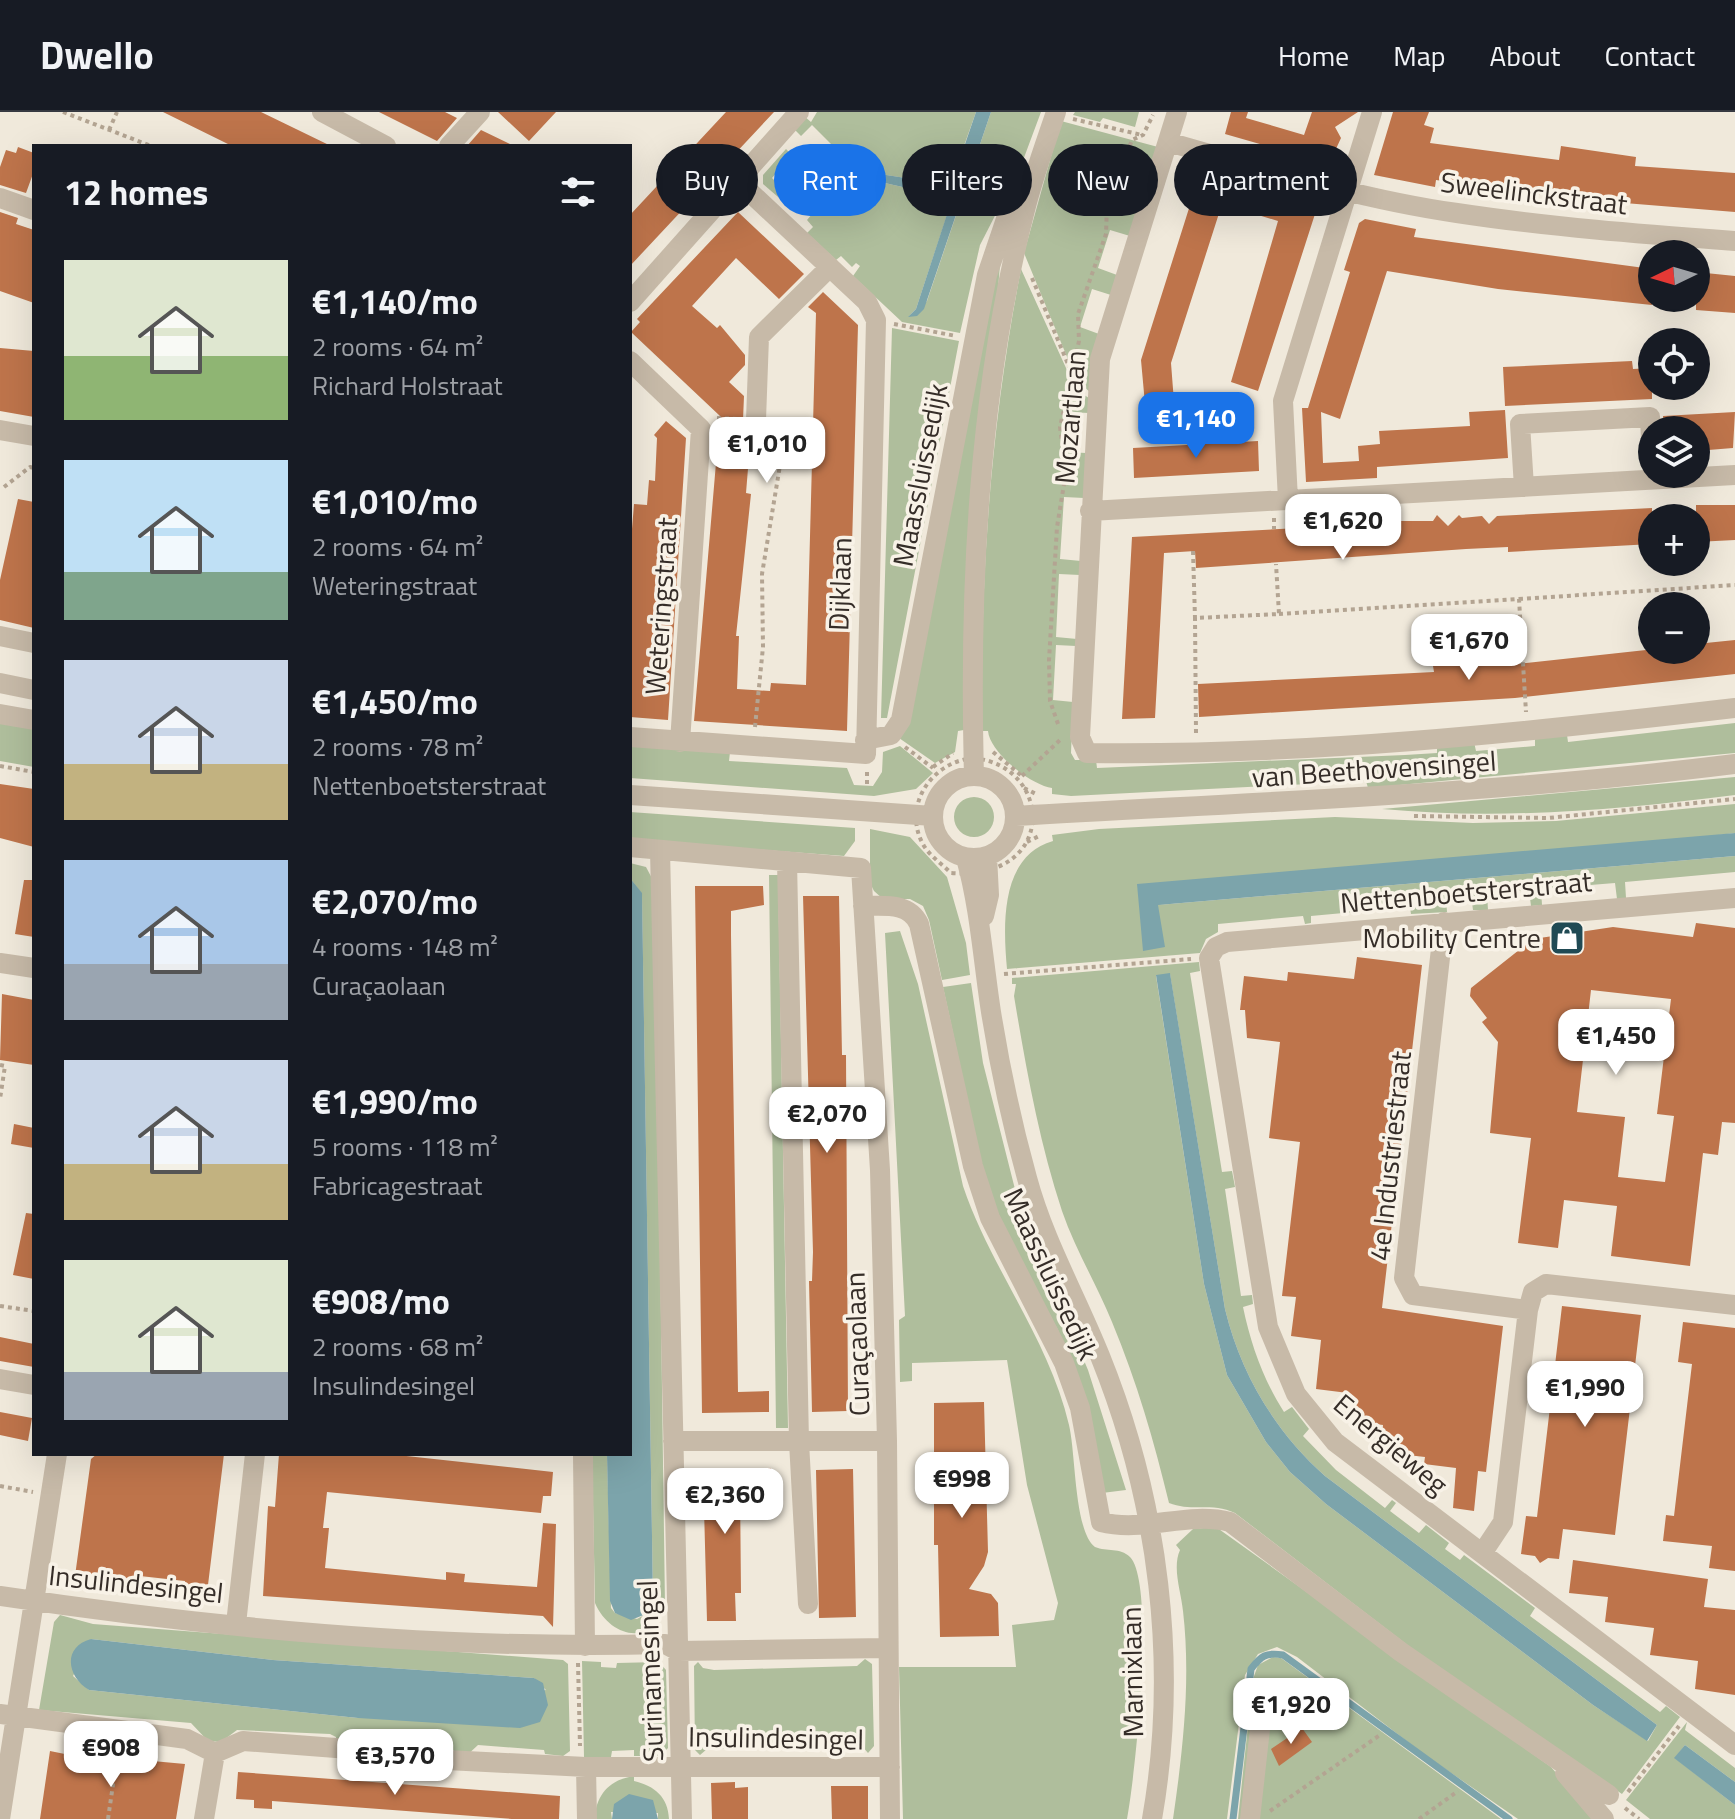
<!DOCTYPE html>
<html lang="en">
<head>
<meta charset="utf-8">
<style>
  :root { --surface:#171b24; --page:#242831; --text:#f1f3f6; --muted:#9ea1a6; --line:#363941; --accent:#1a73e8 }
  body { margin:0; font-family:"Titillium Web",sans-serif; background:var(--page); color:var(--text); height:100vh; display:flex; flex-direction:column; font-size:30px; white-space:nowrap }
  * { box-sizing:border-box; margin:0 }
  p { font-size:26px; color:var(--muted) }
  .icon { flex:none; width:44px; height:44px; fill:none; stroke:currentColor; stroke-width:2; stroke-linecap:round; stroke-linejoin:round }
  .map { position:relative; flex:1; overflow:hidden }
  .sheet { position:absolute; left:32px; top:32px; width:600px; height:1312px; display:flex; flex-direction:column; background:var(--surface); border-radius:0px; box-shadow:0 8px 32px #0002 }
  .sheet>* { flex:none }
  .banner { position:absolute; left:656px; top:32px; width:760px; height:72px; display:flex; gap:16px }
  .needle { width:52px; rotate:265deg }
  .tools { position:absolute; left:1638px; top:128px; display:grid; gap:16px }
  .tools a { display:grid; place-items:center; width:72px; height:72px; border-radius:50%; background:var(--surface); box-shadow:0 8px 32px #0002; font-size:40px }
  .price { position:absolute; translate:-50% -68px; padding:0 18px; border-radius:16px; background:#fff; color:#222; font-size:26px; line-height:52px; filter:drop-shadow(0 2px 4px #0008) }
  .price::after { content:''; position:absolute; left:50%; top:48px; width:24px; height:18px; margin-left:-12px; background:inherit; clip-path:polygon(0 0,100% 0,50% 100%) }
  .price.active { background:var(--accent); color:#fff }
  ul { padding:0; list-style:none }
  li { display:flex; align-items:center; gap:24px; height:200px; padding:0 32px }
  li span { display:grid; place-items:center; flex:none; width:224px; height:160px; border-radius:0px; color:#555 }
  li>.icon { margin-inline-start:auto }
  span .icon { width:96px; height:96px; fill:#fffc; stroke-width:1 }
  li b { font-size:34px }
  h2 { display:flex; justify-content:space-between; align-items:center; height:96px; padding:0 32px; font-size:34px }
  .pill { padding:0 28px; border-radius:36px; background:var(--surface); box-shadow:0 8px 32px #0002; font-size:28px; line-height:72px }
  .pill.active { background:var(--accent); color:#fff }
  header { display:flex; align-items:center; gap:48px; box-sizing:border-box; height:112px; padding:0 40px; background:var(--surface); border-bottom:2px solid var(--line) }
  header strong { font-size:38px }
  nav { display:flex; gap:44px; margin-inline-start:auto; font-size:28px }
  .map>svg:first-child { display:block }
  .green { fill:#afbe9c; fill-rule:evenodd }
  .water { fill:#7ca4ab }
  .lines { fill:none; stroke-linecap:round; stroke-linejoin:round }
  .stream { stroke:#7ca4ab; stroke-width:7 }
  .building { fill:#be744b; fill-rule:evenodd }
  .path { stroke:#b3a492; stroke-width:4; stroke-dasharray:4 4; stroke-linecap:butt }
  .minor { stroke:#c7baa8; stroke-width:20 }
  .labels { text-anchor:middle; stroke-width:7; stroke-linejoin:round; paint-order:stroke }
  .street-label { font-size:28px; fill:#352d28; stroke:#f8f2e7 }
  .poi-label { font-size:28px; fill:#352d28; stroke:#f8f2e7; text-anchor:end }
</style>
</head>
<body>
<header>
<strong>Dwello</strong>
<nav><a>Home</a><a>Map</a><a>About</a><a>Contact</a></nav>
</header>
<div class="map">
<svg width="1735" height="1707" viewBox="0 0 1735 1707">
  <rect width="100%" height="100%" fill="#f0e9db"/>
  <path class="green" d="M817 0H976L950 73 867 60V67L947 85 951 91 916 197 908 205 927 189 991 0H1041L1022 51 980 133 960 221 902 210 853 164 860 154 856 151 852 155 841 144 836 148 807 121 813 115 807 108 818 95 798 76 836 37 812 13 801 24 793 16 804 4 811 10Z
    M1075 0H1139L1135 15 1103 6 1100 10 1073 3Z
    M1061 9 1158 35 1150 60 1139 58 1131 84 1121 82 1119 90 1139 96 1130 124 1110 118 1098 156 1117 163 1111 183 1092 177 1080 215 1099 222 1090 280 1077 269 1024 141Z
    M786 37 792 43 772 66 798 92 792 97 763 72V63Z
    M1000 152 964 618 958 619 955 640 935 651 899 626 992 155Z
    M1021 157 1076 278 1089 286V301L1068 300 1066 340 1086 341 1084 386 1064 385 1060 447 1081 449 1080 463 1059 462 1056 525 1077 527 1076 534 1056 533 1053 588 1073 590 1071 641 1075 648H1096L1097 656 1405 643 1437 641V633L1474 630 1476 639 1535 634V627L1567 623 1568 630 1735 611V641L1368 676 1366 669 1071 684 1052 682V676C1031 673 990 641 988 619H982C980 463 991 310 1021 157Z
    M892 216 959 229 887 606H881Z
    M0 611 34 617V655L0 649Z
    M630 632 730 640 729 649 847 656 854 673 873 674 882 660 883 640 900 634 933 661 916 677 874 684 630 666Z
    M1735 665V683C1617 698 1501 708 1382 697Z
    M954 705a20 20 0 1 1 40 0a20 20 0 1 1-40 0Z
    M1735 692V721L1158 793 1735 744V760L1625 770 1626 786 1617 787 1615 771 1541 777 1542 793 1531 794 1529 778 1487 782 1488 798H1473L1471 783 1446 786 1447 800 1411 802 1409 789 1365 793V799L1311 804V811L1305 812 1303 804 1218 812V820L1206 827 1200 841 1007 857C1003 813 1000 744 1053 729L1052 723 1099 717 1335 705 1473 711 1556 709Z
    M630 700 855 716V729L844 744 630 728Z
    M870 717 910 725 947 765 966 831 970 863 942 868 929 808 923 794 910 787H883L874 779 870 771Z
    M630 751 646 755 655 772 665 1494C653 1535 610 1526 595 1491L592 1342H607L611 1496 615 1501 637 1507 646 1502 653 1488 642 782 630 766Z
    M769 763H778L788 1316H776Z
    M900 819 918 872 963 1074C991 1157 1049 1227 1069 1313 1076 1342 1074 1419 1095 1435 1107 1440 1120 1435 1130 1445 1156 1472 1135 1665 1127 1707H903L899 1555H1016L1012 1513 1054 1508 1058 1491 1027 1373 1007 1248 912 1251V1269L900 1270 899 1208 905 1204 885 821Z
    M1199 850 1200 859 1190 861 1222 1060 1232 1059 1235 1075 1225 1077 1241 1184 1252 1183 1253 1192 1243 1195C1251 1233 1263 1267 1284 1300L1292 1295 1309 1317 1303 1324 1336 1358 1385 1396 1392 1388 1396 1391 1390 1399 1419 1421 1426 1413 1449 1431 1445 1437 1460 1448 1464 1443 1535 1496 1530 1504 1660 1600 1666 1594 1680 1605 1622 1682 1423 1545 1235 1401C1212 1390 1191 1400 1169 1391 1154 1329 1137 1270 1112 1210 1097 1173 1075 1137 1062 1099 1039 1029 1026 956 1014 884L1016 872H1012V866ZM1170 862 1225 1197C1241 1263 1275 1319 1325 1364L1657 1613 1648 1629 1593 1593 1326 1392 1290 1360 1266 1330 1227 1263 1204 1172 1156 864Z
    M971 871 983 951 1020 1097 1088 1258 1126 1378 1102 1381 1058 1218 1018 1146 987 1078 943 875Z
    M1216 1415 1551 1655 1596 1707H1518L1425 1643 1297 1545 1277 1535 1258 1542 1245 1563 1227 1707H1173C1183 1638 1191 1568 1183 1499 1181 1479 1172 1456 1180 1438L1176 1433 1193 1417Z
    M60 1503 93 1512 563 1548 568 1552 570 1639 563 1644 545 1642 544 1638 478 1633 464 1646 450 1636 336 1631V1625L330 1622 237 1618 221 1630 208 1629 191 1611 39 1598 54 1510ZM91 1527 273 1548 534 1566 546 1578 358 1606 89 1578 73 1564Z
    M1273 1545 1281 1546 1501 1707H1238L1253 1567 1258 1553Z
    M865 1547 872 1552 874 1634 868 1641 862 1634 707 1637 700 1643 695 1638 694 1554 698 1550 703 1556 714 1558 857 1554Z
    M582 1549 601 1550V1555L616 1556 617 1551 659 1550 666 1558 668 1636 660 1644H634V1638L612 1639 611 1645H584Z
    M1687 1610 1685 1618 1735 1656V1670L1685 1633 1675 1646 1735 1693V1707H1650L1626 1688Z
    M634 1664V1669C655 1674 668 1685 669 1707H658V1701L611 1700 612 1707H594C597 1683 608 1668 634 1664Z"/>
  <path class="water" d="M976 0H991L924 197 917 204 908 205 916 197 951 90 947 85 867 67V60L951 73Z
    M1735 721V744L1158 793 1165 835 1143 839 1137 772Z
    M630 766 642 781 653 1488 646 1502 631 1508 615 1501 610 1489 607 1342H630Z
    M1170 861 1225 1197C1241 1263 1275 1319 1325 1364L1657 1613 1647 1629 1593 1593 1326 1392 1290 1360 1266 1330 1227 1263 1204 1172 1156 863Z
    M91 1527 273 1548 534 1566 543 1571 548 1593 540 1610 520 1616 358 1606 89 1578C67 1565 62 1535 91 1527Z
    M1685 1633 1735 1670V1693L1674 1646Z
    M629 1682 653 1688 658 1707H612L614 1692Z"/>
  <g class="lines">
    <path class="stream" d="M1233 1707 1251 1557C1261 1544 1266 1540 1283 1543L1509 1707"/>
  </g>
  <path class="building" d="M163 0H261L331 34H232Z
    M379 0H445L457 6 437 29Z
    M498 0H556L529 29Z
    M726 0H774L630 154V103Z
    M1231 0H1248L1246 6 1304 23 1312 0H1358L1335 15 1341 26 1329 52 1225 22Z
    M1393 0H1429L1424 13 1434 16 1430 31 1559 48 1561 34 1636 45 1635 54 1735 61V100L1563 86 1436 68 1435 75 1374 63Z
    M481 18 514 34H467Z
    M18 35 34 41V59L26 81 0 73V55L6 38 16 41Z
    M1210 65 1316 95 1315 102 1258 279 1231 270 1278 109 1222 92 1171 251 1174 290 1145 292 1141 248 1191 90 1203 94Z
    M0 100 18 106 16 112 34 118V191L0 179Z
    M738 100 804 162 779 187 736 146 692 194 717 216 720 213 745 243V253L729 270 744 284 743 308 751 320 746 381 751 382 736 524H739L737 577 770 579 771 571 806 573 816 201 808 195 823 180 858 213 847 619 694 609 720 304 631 220 640 210 637 207Z
    M1365 107 1416 117 1414 125 1652 157V193L1498 177 1387 159 1340 307 1321 300 1323 351 1359 349 1358 334 1380 332 1379 319 1470 314 1469 300 1505 298 1508 346 1377 355V366L1306 370 1302 296H1308L1350 160 1344 158 1359 111Z
    M1696 160 1735 164V201L1696 198Z
    M0 236 34 239V305L0 299Z
    M1632 249 1633 257 1652 256V287L1505 294 1503 255Z
    M1735 300 1733 336 1696 339V318H1664L1663 304Z
    M666 309 686 326 668 608 630 605V442L634 392 647 393 649 368 655 369 657 326 654 323Z
    M1258 329 1259 359 1134 366 1133 336Z
    M18 387 34 390V516L0 508V468Z
    M1696 393H1735V428L1696 430Z
    M1652 396V432L1508 440V435L1466 437 1196 456 1195 439 1164 441 1155 606 1122 607 1132 425 1355 413 1354 397 1374 420 1382 409H1433L1437 403 1448 414 1459 403 1462 406 1482 404 1489 412 1497 404Z
    M1735 528V562L1515 586 1199 605 1198 572 1434 560 1433 554 1495 549V544L1515 542 1516 552 1646 538H1696V532Z
    M0 672 34 677V735L0 726Z
    M24 768H34V825L15 822Z
    M695 774H763L764 793 731 799V823L738 1280 769 1279V1300L702 1301Z
    M803 784H839L842 943H846L848 1299 812 1300 809 1169H812L813 1140Z
    M1696 811 1735 816V1011L1722 1010 1718 1043 1703 1041 1690 1154 1611 1144 1617 1094 1564 1088 1558 1136 1518 1131 1531 1026 1490 1021 1498 930 1482 910 1487 906 1470 884 1471 876 1533 827 1613 815 1693 825ZM1591 878 1671 887 1657 1002 1674 1004 1665 1070 1618 1065 1625 1005 1577 1000Z
    M1357 845 1422 853 1382 1196 1503 1214 1486 1360 1478 1359 1474 1399 1453 1396 1456 1356 1424 1352 1425 1345 1381 1340 1383 1313 1344 1308 1348 1281 1316 1277 1321 1228 1291 1224 1296 1185 1282 1184 1300 1030 1269 1026 1280 930 1247 926 1245 898H1240L1244 864 1287 869 1288 860 1354 867Z
    M2 882 34 888V953L0 948Z
    M14 1012 34 1016V1036L11 1032Z
    M26 1101 34 1102V1167L13 1163Z
    M1562 1194 1641 1203 1615 1423 1563 1417 1559 1447 1548 1446 1540 1451 1535 1444 1521 1442 1526 1404 1537 1405Z
    M1683 1210 1735 1216V1459L1709 1456 1712 1434 1663 1429 1666 1403 1674 1404 1692 1252 1678 1250Z
    M0 1225 34 1232V1255L0 1249Z
    M984 1290 988 1440 984 1454 969 1477 991 1482 998 1491 999 1524 940 1525 938 1433H934V1291Z
    M0 1300 32 1306 28 1329 0 1323Z
    M97 1342H224L207 1481 184 1478 185 1469 140 1464 139 1473 99 1468 94 1472 90 1466 75 1464 91 1347Z
    M279 1342H388L553 1360 551 1384H543L541 1401 327 1380 323 1416H329L325 1456 446 1468V1460L465 1462 464 1470 537 1475 543 1411 556 1412 553 1515 543 1504 263 1484 268 1394 275 1395Z
    M771 1356 772 1373 740 1374 741 1481H735L736 1509H707L703 1358Z
    M853 1357 856 1505 819 1506 816 1358Z
    M1573 1448 1708 1467 1704 1495 1735 1498V1583L1695 1577 1698 1549 1650 1543 1654 1516 1605 1510 1608 1485 1569 1481Z
    M1302 1616 1312 1630 1279 1654 1271 1637Z
    M50 1639 119 1653 120 1646 185 1652 176 1707H40Z
    M238 1660 560 1684 559 1707H512L272 1689V1697L254 1696V1688L236 1687Z
    M735 1670V1676L748 1675V1707H712L711 1671Z
    M831 1674H868V1707H832Z"/>
  <g class="lines">
    <path class="path" d="M63 0 151 34
      M1073 7 1142 23
      M109 18 117 0
      M1032 166 1078 276
      M894 212 956 224
      M717 306 737 307
      M4 375 30 355 34 356
      M1274 406V417
      M1193 439 1195 506
      M1519 487 1735 473
      M1279 502 1519 487 1526 600
      M1058 612 1050 589 1049 548 1057 415 1066 360 1060 315 1079 229 1078 202 1106 122 1107 92 1132 28 1143 23 1153 3
      M755 615 763 535 762 462 787 311 773 310
      M1196 621 1195 506 1279 502 1276 452
      M905 635 933 656
      M993 640 1022 664
      M973 646C1053 653 1059 769 951 761 942 752 931 745 924 734 901 695 931 650 973 646Z
      M0 654 34 660
      M933 655 953 641
      M1411 661 1430 649
      M1022 664 1061 627
      M867 672V660
      M1024 676 1036 682
      M1414 704 1548 706 1735 687
      M1027 730 1039 724
      M1004 862 1191 847
      M0 953 5 954 0 987
      M0 1194 34 1199
      M0 1374 33 1380
      M578 1551 580 1634
      M1628 1680 1679 1614
      M1625 1696 1639 1707
      M1270 1699 1380 1623
      M108 1707 118 1638
      M1419 1707 1458 1679"/>
    <path class="minor" d="M322 0 386 34
      M1177 0 1100 247 1080 625 1087 641C1304 644 1521 621 1735 596
      M1168 30C1263 57 1359 87 1457 101 1549 115 1642 122 1735 129
      M449 34 480 0
      M0 86 34 98
      M630 190 799 0
      M630 249 701 317 680 630
      M756 308 759 225 830 155
      M0 318 34 324
      M1524 375 1520 312 1650 305 1652 351
      M1288 388 1283 289 1372 0
      M1090 399 1735 363
      M0 524 34 531
      M0 571 34 578
      M0 602 34 608
      M630 625 866 642 876 208 867 190 739 70
      M865 628 891 623 901 608 987 163 1006 107 1025 96
      M933 705a41 41 0 1 1 82 0a41 41 0 1 1-82 0Z
      M974 664C969 477 978 280 1025 98 1033 65 1045 33 1056 0
      M630 683 933 704
      M1016 704C1256 690 1496 682 1735 652
      M630 735 861 756 880 1058 887 1329 890 1707
      M660 738 682 1707
      M966 746C980 797 983 848 991 900 1000 956 1012 1012 1027 1066 1044 1129 1076 1184 1100 1244 1159 1390 1179 1553 1152 1707
      M787 749 799 1330 808 1492
      M1735 786 1227 830 1216 835 1209 846 1268 1215 1296 1282 1335 1330 1735 1633
      M863 794C884 794 909 790 919 812L973 1054 990 1106 1064 1251 1080 1296 1101 1410C1144 1421 1187 1399 1230 1410L1401 1540 1609 1683
      M984 804 989 783 987 744
      M1444 810 1404 1166 1413 1183 1528 1198 1533 1180 1546 1172 1735 1193
      M0 851 34 856
      M0 1267 34 1273
      M673 1329H887
      M583 1342 585 1534
      M1483 1440 1503 1410 1528 1198
      M0 1484C219 1517 444 1538 665 1532L678 1539 887 1536
      M236 1512 255 1342
      M0 1602 187 1627 215 1641 243 1629 349 1637 374 1646 400 1649 408 1646 586 1655H890
      M586 1655 587 1707
      M1565 1661 1604 1707
      M0 1707 57 1342
      M204 1707 215 1641
      M1250 1707 1260 1617"/>
  </g>
  <defs>
    <symbol id="shop-square" viewBox="-11 -11 22 22"><rect x="-9" y="-9" width="18" height="18" rx="4" fill="#204a54" stroke="#f8f2e7"/><path d="M-5-2.5h2.3a2.7 3.5 0 0 1 5.4 0H5L5.5 6h-11ZM-1.5-2.5h3a1.5 2.3 0 0 0-3 0Z" fill="#fff"/></symbol>
  </defs>
  <g fill-rule="evenodd">
    <use href="#shop-square" x="1547" y="806" width="40" height="40"/>
  </g>
  <g class="labels">
    <g class="street-label">
      <text transform="translate(1534 81) rotate(7)" y="10">Sweelinckstraat</text>
      <text transform="translate(1070 305) rotate(-85)" y="10">Mozartlaan</text>
      <text transform="translate(920 363) rotate(-79)" y="10">Maassluissedijk</text>
      <text transform="translate(840 472) rotate(-88)" y="10">Dijklaan</text>
      <text transform="translate(661 494) rotate(-86)" y="10">Weteringstraat</text>
      <text transform="translate(1374 657) rotate(-4)" y="10">van Beethovensingel</text>
      <text transform="translate(1466 780) rotate(-5)" y="10">Nettenboetsterstraat</text>
      <text transform="translate(1390 1044) rotate(-84)" y="10">4e Industriestraat</text>
      <text transform="translate(1051 1162) rotate(65)" y="10">Maassluissedijk</text>
      <text transform="translate(857 1232) rotate(-92)" y="10">Curaçaolaan</text>
      <text transform="translate(1391 1332) rotate(40)" y="10">Energieweg</text>
      <text transform="translate(136 1472) rotate(6)" y="10">Insulindesingel</text>
      <text transform="translate(650 1559) rotate(-92)" y="10">Surinamesingel</text>
      <text transform="translate(1132 1560) rotate(-91)" y="10">Marnixlaan</text>
      <text transform="translate(776 1626) rotate(1)" y="10">Insulindesingel</text>
    </g>
    <g class="poi-label">
      <text x="1541" y="836">Mobility Centre</text>
    </g>
  </g>
</svg>
<div class="tools">
<a><svg class="needle" viewBox="-14 -14 28 28"><path d="M0-13l5 13h-10z" fill="#e53935"/><path d="M0 13l5-13h-10z" fill="#9ea1a6"/></svg></a>
<a><svg class="icon" aria-label="locate" viewBox="0 0 24 24"><circle cx="12" cy="12" r="6"/><path d="M12 2v4M12 18v4M2 12h4M18 12h4"/></svg></a>
<a><svg class="icon" aria-label="layers" viewBox="0 0 24 24"><path d="M12 4l9 5-9 5-9-5zM3 14l9 5 9-5"/></svg></a>
<a>+</a>
<a>−</a>
</div>
<b class="price active" style="left:1196px;top:348px">€1,140</b>
<b class="price" style="left:767px;top:373px">€1,010</b>
<b class="price" style="left:1343px;top:450px">€1,620</b>
<b class="price" style="left:1469px;top:570px">€1,670</b>
<b class="price" style="left:1616px;top:965px">€1,450</b>
<b class="price" style="left:827px;top:1043px">€2,070</b>
<b class="price" style="left:1585px;top:1317px">€1,990</b>
<b class="price" style="left:962px;top:1408px">€998</b>
<b class="price" style="left:725px;top:1424px">€2,360</b>
<b class="price" style="left:1291px;top:1634px">€1,920</b>
<b class="price" style="left:111px;top:1677px">€908</b>
<b class="price" style="left:395px;top:1685px">€3,570</b>
<div class="banner">
<a class="pill">Buy</a>
<a class="pill active">Rent</a>
<a class="pill">Filters</a>
<a class="pill">New</a>
<a class="pill">Apartment</a>
</div>
<section class="sheet">
<h2>12 homes<svg class="icon" aria-label="filters" viewBox="0 0 24 24"><path d="M4 7h16M4 17h16"/><circle cx="9" cy="7" r="2"/><circle cx="15" cy="17" r="2"/></svg></h2>
<ul>
<li><span style="background:linear-gradient(#dfe7d0 60%,#8fb573 0)"><svg class="icon" aria-label="home" viewBox="0 0 24 24"><path d="M3 11l9-7 9 7M6 9v11h12V9"/></svg></span><div><b>€1,140/mo</b><p>2 rooms · 64 m²</p><p>Richard Holstraat</p></div></li>
<li><span style="background:linear-gradient(#bfe0f5 70%,#7fa58c 0)"><svg class="icon" aria-label="home" viewBox="0 0 24 24"><path d="M3 11l9-7 9 7M6 9v11h12V9"/></svg></span><div><b>€1,010/mo</b><p>2 rooms · 64 m²</p><p>Weteringstraat</p></div></li>
<li><span style="background:linear-gradient(#c9d6e8 65%,#c2b280 0)"><svg class="icon" aria-label="home" viewBox="0 0 24 24"><path d="M3 11l9-7 9 7M6 9v11h12V9"/></svg></span><div><b>€1,450/mo</b><p>2 rooms · 78 m²</p><p>Nettenboetsterstraat</p></div></li>
<li><span style="background:linear-gradient(#a9c7e8 65%,#9aa5b1 0)"><svg class="icon" aria-label="home" viewBox="0 0 24 24"><path d="M3 11l9-7 9 7M6 9v11h12V9"/></svg></span><div><b>€2,070/mo</b><p>4 rooms · 148 m²</p><p>Curaçaolaan</p></div></li>
<li><span style="background:linear-gradient(#c9d6e8 65%,#c2b280 0)"><svg class="icon" aria-label="home" viewBox="0 0 24 24"><path d="M3 11l9-7 9 7M6 9v11h12V9"/></svg></span><div><b>€1,990/mo</b><p>5 rooms · 118 m²</p><p>Fabricagestraat</p></div></li>
<li><span style="background:linear-gradient(#dfe7d0 70%,#9aa5b1 0)"><svg class="icon" aria-label="home" viewBox="0 0 24 24"><path d="M3 11l9-7 9 7M6 9v11h12V9"/></svg></span><div><b>€908/mo</b><p>2 rooms · 68 m²</p><p>Insulindesingel</p></div></li>
</ul>
</section>
</div>
</body>
</html>
